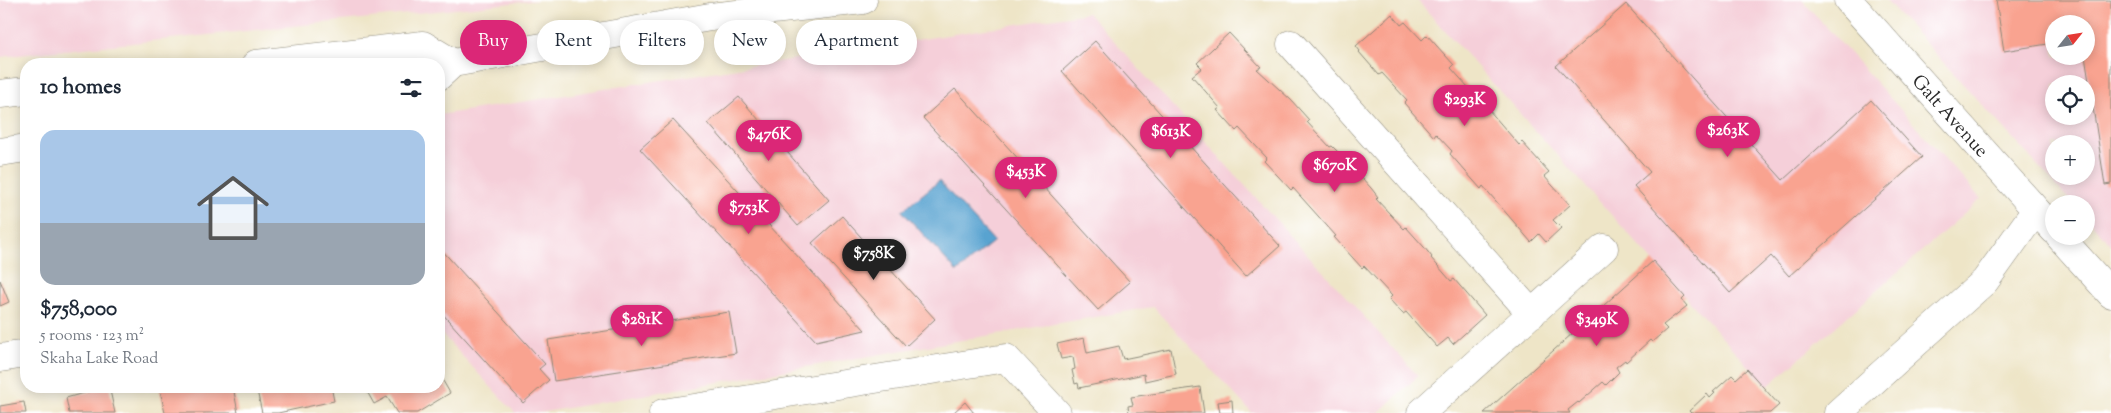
<!DOCTYPE html>
<html lang="en">
<head>
<meta charset="utf-8">
<style>
  :root { --surface:#fff; --page:#f6f6f7; --text:#1f2937; --muted:#747a83; --accent:#db2777 }
  body { margin:0; font-family:"Sorts Mill Goudy",serif; background:var(--page); color:var(--text); height:100vh; display:flex; flex-direction:column; font-size:19px; white-space:nowrap }
  * { box-sizing:border-box; margin:0 }
  p { font-size:16px; color:var(--muted) }
  .icon { flex:none; width:28px; height:28px; fill:none; stroke:currentColor; stroke-width:2; stroke-linecap:round; stroke-linejoin:round }
  .map { position:relative; flex:1; overflow:hidden }
  .sheet { position:absolute; left:20px; top:58px; width:425px; height:335px; display:flex; flex-direction:column; background:var(--surface); border-radius:20px; box-shadow:0 2px 12px #0003 }
  .sheet>* { flex:none }
  .banner { position:absolute; left:460px; top:20px; width:475px; height:45px; display:flex; gap:10px }
  .needle { width:32px; rotate:60deg }
  .fabs { position:absolute; left:2045px; top:15px; display:grid; gap:10px }
  .fabs a { display:grid; place-items:center; width:50px; height:50px; border-radius:50%; background:var(--surface); box-shadow:0 2px 12px #0003; font-size:25px }
  .price { position:absolute; translate:-50% -42px; padding:0 11px; border-radius:18px; background:var(--accent); color:#fff; font-size:16px; line-height:32px; filter:drop-shadow(0 1px 2px #0008) }
  .price::after { content:''; position:absolute; left:50%; top:30px; width:15px; height:11px; margin-left:-8px; background:inherit; clip-path:polygon(0 0,100% 0,50% 100%) }
  .price.selected { background:#222; color:#fff }
  ul { padding:0; list-style:none }
  li { display:grid; align-content:center; gap:10px; height:265px; padding:0 20px }
  li span { display:grid; place-items:center; height:155px; border-radius:15px; color:#555 }
  li>.icon { margin-inline-start:auto }
  span .icon { width:90px; height:90px; fill:#fffc; stroke-width:1 }
  li b { font-size:21px }
  h2 { display:flex; justify-content:space-between; align-items:center; height:60px; padding:0 20px; font-size:21px }
  .tag { padding:0 18px; border-radius:22px; background:var(--surface); box-shadow:0 2px 12px #0003; font-size:18px; line-height:45px }
  .tag.selected { background:var(--accent); color:#fff }
  .map>svg:first-child { display:block }
  .built { fill:#f5cfd9; fill-rule:evenodd }
  .water { fill:#58a3d0; stroke:#42677e }
  .building { fill:#f9a390 }
  .lines { fill:none; stroke-linecap:round; stroke-linejoin:round }
  .minor-casing { stroke:#8c8879; stroke-width:29 }
  .major-casing { stroke:#8c8879; stroke-width:29 }
  .minor { stroke:#fff; stroke-width:28 }
  .major { stroke:#fff; stroke-width:28 }
  .labels { text-anchor:middle; stroke-width:4; stroke-linejoin:round; paint-order:stroke }
  .street-label { font-size:19px; fill:#2b2b2b; stroke:#fff }
</style>
</head>
<body>
<div class="map">
<svg width="2111" height="413" viewBox="0 0 2111 413">
  <rect width="100%" height="100%" fill="#fff"/>
  <filter id="ink" filterUnits="userSpaceOnUse"><feTurbulence type="fractalNoise" baseFrequency=".02" numOctaves="2"/><feDisplacementMap in="SourceGraphic" scale="10" xChannelSelector="R" yChannelSelector="G"/><feConvolveMatrix kernelMatrix="1 2 1 2 8 2 1 2 1" color-interpolation-filters="sRGB"/></filter>
  <filter id="wash" filterUnits="userSpaceOnUse"><feTurbulence type="fractalNoise" baseFrequency=".0096" numOctaves="4" result="noise"/><feDisplacementMap in="SourceGraphic" scale="20" xChannelSelector="R" yChannelSelector="G"/><feGaussianBlur stdDeviation="1.12" result="paint"/><feColorMatrix in="noise" values="0 0 0 0 0 0 0 0 0 0 0 0 0 0 0 0 0 1.4 0 .05"/><feComposite in="paint" operator="in"/></filter>
  <g filter="url(#wash)">
    <rect width="100%" height="100%" fill="#eee5c7"/>
    <path class="built" d="M0 0H540L0 57Z
      M1417 0H1802L1981 199 1767 387Z
      M1886 0H2111V245L2086 218V204H2073ZM2054 24H2086V56H2054ZM2054 84H2086V116H2054ZM2054 144H2086V176H2054Z
      M1088 13 1418 376 1378 413H1252L1153 307 539 413H515L439 331V115Z"/>
    <path class="water" d="M939 181 994 241 957 272 902 211Z"/>
    <g id="blocks">
      <path class="building" d="M1996 0H2111V184L2105 185 2085 56 2086 24H2054V43L2004 51Z
        M1626 4 1783 180 1871 100 1922 157 1789 276 1771 256 1730 293 1634 186 1650 172 1556 66Z
        M1392 14 1401 25 1405 22 1422 40 1427 35 1454 65 1451 68 1477 97 1473 101 1478 106 1482 102 1519 145 1522 142 1549 172 1544 176 1570 205 1553 220 1561 228 1546 242 1539 234 1531 242 1483 186 1481 189 1450 154 1452 151 1436 134 1434 137 1404 103 1407 100 1382 73 1379 75 1359 52 1360 51 1356 46Z
        M1229 33 1261 67 1257 69 1291 100 1309 120 1307 122 1330 147 1332 146 1342 156 1371 188 1378 197 1376 199 1404 229 1406 227 1424 247 1432 257 1431 258 1451 281 1454 279 1485 315 1453 344 1448 338 1437 347 1406 312 1403 314 1389 299 1392 296 1364 266 1362 268 1334 237 1336 236 1293 188 1291 190 1264 161 1267 158 1239 128 1236 131 1217 110 1220 108 1192 76 1202 68 1197 63Z
        M1095 41 1280 246 1246 276 1062 71Z
        M955 89 1130 282 1098 310 923 118Z
        M739 97 829 200 798 226 708 123Z
        M673 120 865 330 816 341 640 149Z
        M842 216 935 319 906 346 812 243Z
        M439 247 545 364 539 369 549 380 523 403 439 310Z
        M1653 261 1685 297 1682 300 1687 306 1663 325 1667 329 1652 342 1650 340 1626 362 1625 360 1616 367 1619 372 1606 385 1603 382 1579 403 1578 402 1568 410 1570 413H1484Z
        M0 280 9 302 0 306Z
        M729 312 736 353 554 381 548 340Z
        M1084 338 1087 353 1119 346 1123 359 1171 349 1176 374 1145 381 1144 374 1079 388 1078 383 1075 384 1072 370 1075 369 1073 357 1061 359 1057 344Z
        M1747 369 1779 405 1770 413H1691L1689 411 1707 394 1710 398 1715 393 1713 392 1732 375 1736 379Z
        M439 374 450 393 417 413H397L387 397 374 404 364 386H439Z
        M109 386 115 413H69L66 398Z
        M159 386H233L238 413H165Z
        M256 386H331L334 401 278 413H262Z
        M1200 387 1204 413H1129L1128 406 1133 405 1131 397Z
        M1232 400 1233 413H1220L1218 402Z
        M24 402 26 413H0V406Z
        M965 402 974 413H953Z"/>
    </g>
  </g>
  <g filter="url(#ink)">
    <use href="#blocks" fill-opacity="0" stroke="#8c8879" stroke-width="1"/>
    <g class="lines">
      <defs>
        <path id="minor" d="M1848 0 2054 230
          M1291 44 1532 314
          M2059 236 2111 294
          M0 358 26 354
          M663 413 1006 358 1057 413
          M1421 413 1604 248
          M1838 413 1985 281 2036 210"/>
        <path id="major" d="M256 64 423 45 453 63
          M439 76 453 63 710 17 863 0
          M0 94 26 91
          M0 152 26 148"/>
      </defs>
      <use href="#minor" class="minor-casing"/>
      <use href="#major" class="major-casing"/>
      <use href="#minor" class="minor"/>
      <use href="#major" class="major"/>
    </g>
  </g>
  <g class="labels">
    <g class="street-label">
      <text transform="translate(1951 115) rotate(48)" y="7">Galt Avenue</text>
    </g>
  </g>
</svg>
<div class="fabs">
<a><svg class="needle" viewBox="-14 -14 28 28"><path d="M0-13l5 13h-10z" fill="#e53935"/><path d="M0 13l5-13h-10z" fill="#747a83"/></svg></a>
<a><svg class="icon" aria-label="locate" viewBox="0 0 24 24"><circle cx="12" cy="12" r="6"/><path d="M12 2v4M12 18v4M2 12h4M18 12h4"/></svg></a>
<a>+</a>
<a>−</a>
</div>
<b class="price" style="left:1465px;top:127px">$293K</b>
<b class="price" style="left:1728px;top:158px">$263K</b>
<b class="price" style="left:1171px;top:159px">$613K</b>
<b class="price" style="left:769px;top:162px">$476K</b>
<b class="price" style="left:1335px;top:193px">$670K</b>
<b class="price" style="left:1026px;top:199px">$453K</b>
<b class="price" style="left:749px;top:235px">$753K</b>
<b class="price selected" style="left:874px;top:281px">$758K</b>
<b class="price" style="left:642px;top:347px">$281K</b>
<b class="price" style="left:1597px;top:347px">$349K</b>
<div class="banner">
<a class="tag selected">Buy</a>
<a class="tag">Rent</a>
<a class="tag">Filters</a>
<a class="tag">New</a>
<a class="tag">Apartment</a>
</div>
<section class="sheet">
<h2>10 homes<svg class="icon" aria-label="filters" viewBox="0 0 24 24"><path d="M4 7h16M4 17h16"/><circle cx="9" cy="7" r="2"/><circle cx="15" cy="17" r="2"/></svg></h2>
<ul>
<li><span style="background:linear-gradient(#a9c7e8 60%,#9aa5b1 0)"><svg class="icon" aria-label="home" viewBox="0 0 24 24"><path d="M3 11l9-7 9 7M6 9v11h12V9"/></svg></span><div><b>$758,000</b><p>5 rooms · 123 m²</p><p>Skaha Lake Road</p></div></li>
</ul>
</section>
</div>
</body>
</html>
